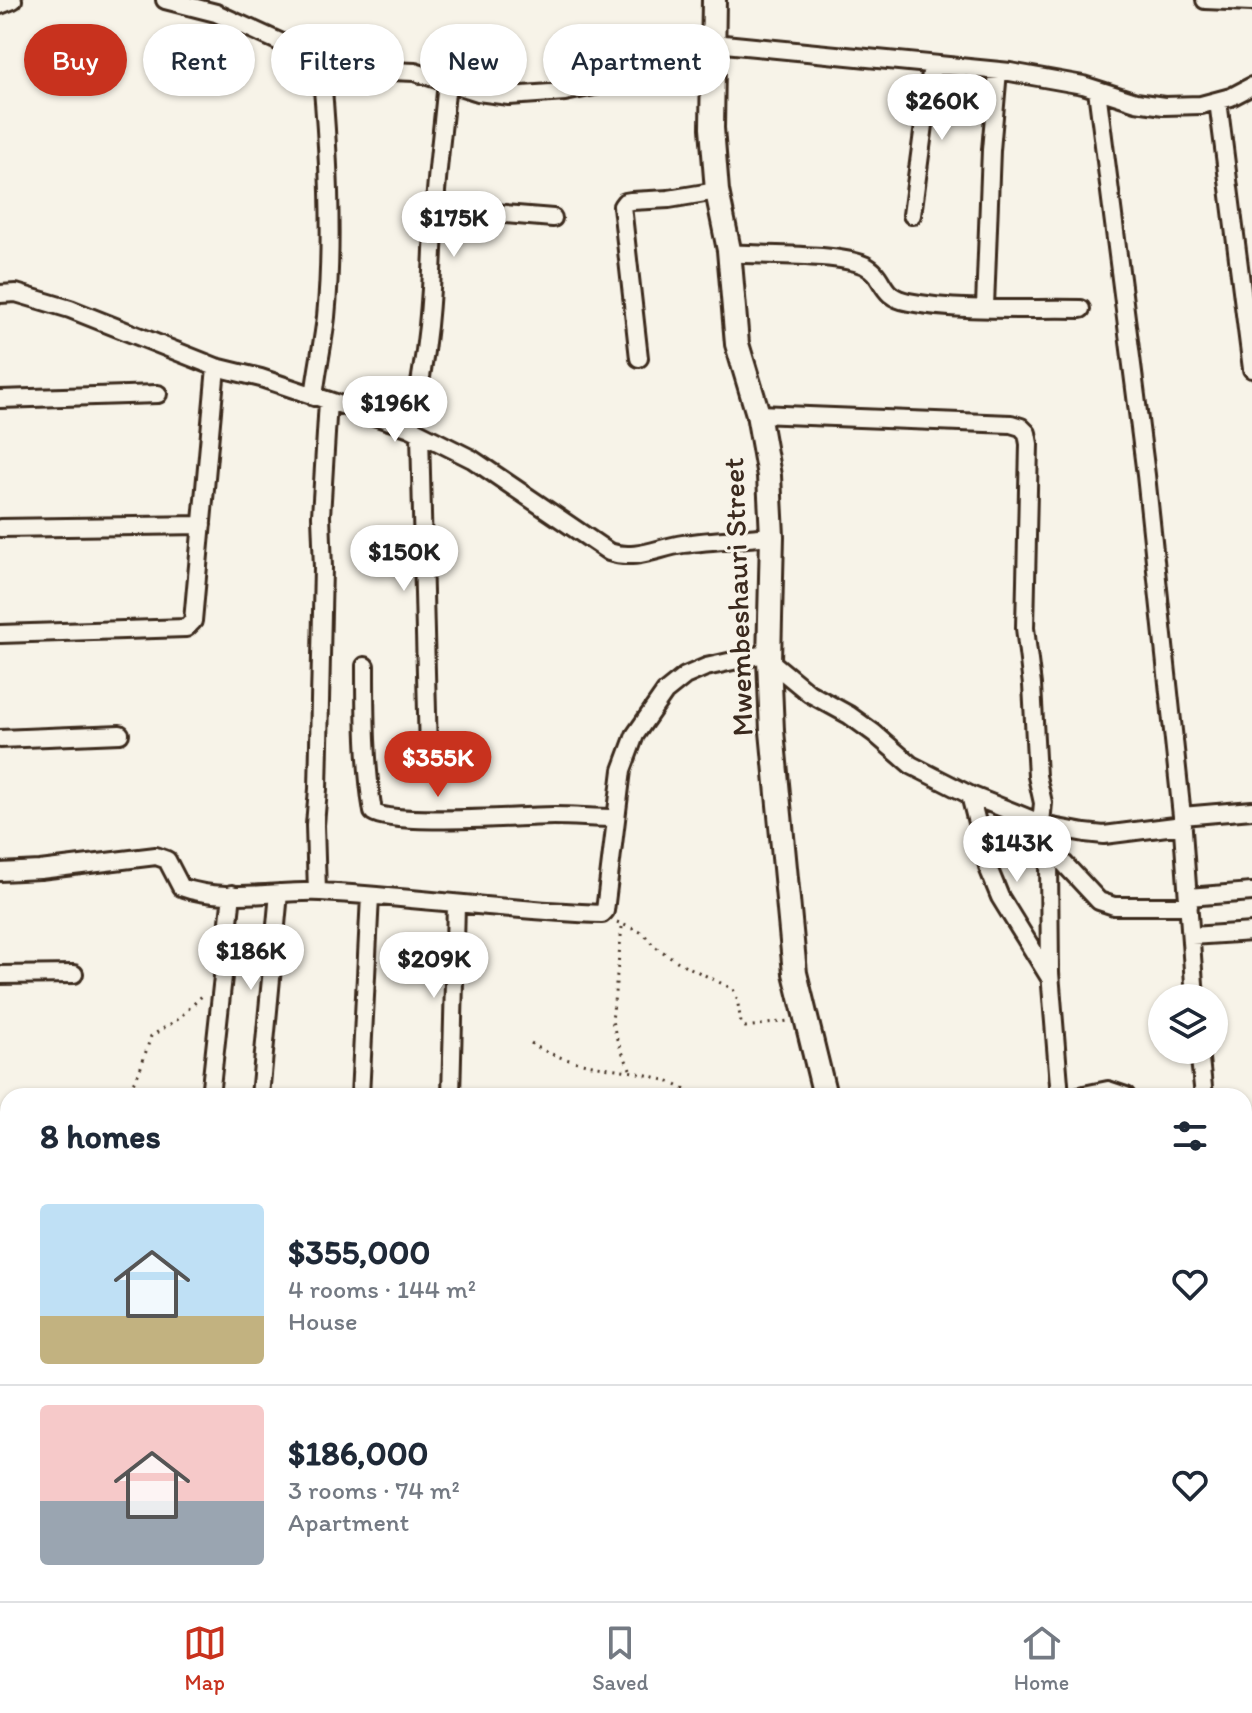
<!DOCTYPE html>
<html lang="en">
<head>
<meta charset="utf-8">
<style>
  :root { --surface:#fff; --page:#f6f6f7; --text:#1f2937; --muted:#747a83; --line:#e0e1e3; --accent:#c8321e }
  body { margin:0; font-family:Itim,sans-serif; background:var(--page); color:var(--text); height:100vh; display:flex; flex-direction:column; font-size:30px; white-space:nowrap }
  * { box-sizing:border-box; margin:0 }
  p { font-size:26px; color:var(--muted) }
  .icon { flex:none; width:44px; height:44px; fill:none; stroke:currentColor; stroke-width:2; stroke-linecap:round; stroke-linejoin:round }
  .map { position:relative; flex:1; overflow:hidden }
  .sheet { position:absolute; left:0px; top:1088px; width:1252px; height:514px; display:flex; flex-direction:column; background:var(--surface); border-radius:24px 24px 0 0; box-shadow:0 2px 6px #0004 }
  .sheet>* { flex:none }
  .guide { position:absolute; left:24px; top:24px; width:800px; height:72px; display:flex; gap:16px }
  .fabs { position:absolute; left:1148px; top:984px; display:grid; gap:16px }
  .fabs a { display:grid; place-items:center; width:80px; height:80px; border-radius:50%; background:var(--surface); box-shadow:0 2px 6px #0004; font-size:40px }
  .price { position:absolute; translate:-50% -68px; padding:0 18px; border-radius:28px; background:#fff; color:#222; font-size:26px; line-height:52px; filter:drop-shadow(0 2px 4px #0008) }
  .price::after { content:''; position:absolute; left:50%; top:48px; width:24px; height:18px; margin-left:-12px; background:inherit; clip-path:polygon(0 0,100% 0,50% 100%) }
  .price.current { background:var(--accent); color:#fff }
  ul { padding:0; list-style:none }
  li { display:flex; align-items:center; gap:24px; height:200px; padding:0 40px }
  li+li { border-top:2px solid var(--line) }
  li span { display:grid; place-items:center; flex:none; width:224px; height:160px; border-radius:8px; color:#555 }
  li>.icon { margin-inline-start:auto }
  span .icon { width:96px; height:96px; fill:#fffc; stroke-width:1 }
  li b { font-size:34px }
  h2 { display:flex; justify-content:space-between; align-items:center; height:96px; padding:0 40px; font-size:34px }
  .tag { padding:0 28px; border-radius:36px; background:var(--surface); box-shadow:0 2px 6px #0004; font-size:28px; line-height:72px }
  .tag.current { background:var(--accent); color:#fff }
  .tab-bar { display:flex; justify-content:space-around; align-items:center; height:112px; border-top:2px solid var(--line); background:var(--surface); font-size:22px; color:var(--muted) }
  .tab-bar a { display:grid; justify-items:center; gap:4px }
  .tab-bar .current { color:var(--accent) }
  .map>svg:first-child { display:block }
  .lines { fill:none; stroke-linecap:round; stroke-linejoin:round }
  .street-casing { stroke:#3b2a1e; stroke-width:22 }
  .secondary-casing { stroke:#3b2a1e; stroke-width:28 }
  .path { stroke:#3b2a1e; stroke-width:3; stroke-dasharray:2 6; stroke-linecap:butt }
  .street { stroke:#f7f3e8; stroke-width:16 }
  .secondary { stroke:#f7f3e8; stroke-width:22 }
  .labels { text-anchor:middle; stroke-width:6; stroke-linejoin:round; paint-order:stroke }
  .street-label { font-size:30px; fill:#3b2a1e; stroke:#f7f3e8 }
</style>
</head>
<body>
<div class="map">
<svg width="1252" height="1601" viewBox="0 0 1252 1601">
  <rect width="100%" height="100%" fill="#f7f3e8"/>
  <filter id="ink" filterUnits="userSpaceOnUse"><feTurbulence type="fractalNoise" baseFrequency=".0125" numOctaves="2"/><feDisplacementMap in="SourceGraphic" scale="16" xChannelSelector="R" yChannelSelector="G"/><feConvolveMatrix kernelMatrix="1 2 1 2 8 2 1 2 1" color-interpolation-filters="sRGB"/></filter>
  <g filter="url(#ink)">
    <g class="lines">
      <defs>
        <path id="street" d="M165 0 216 13 291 47 331 60 367 70 415 72 478 92 509 96 565 92 624 80 712 69
          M1205 0 1252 2
          M0 5 13 0
          M714 43 1010 72 1083 85 1136 102 1164 106 1201 105 1231 97 1252 86
          M1097 90 1146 475 1182 816 1195 998
          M1218 101 1252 369
          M435 208 553 218
          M912 215 932 65
          M729 253C763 256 836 253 864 265 887 276 877 296 909 302 959 312 1029 308 1081 309
          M0 294 16 293 70 309 216 367 261 378 410 428 472 459 609 552C635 561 657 548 683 544 712 540 742 539 772 536
          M985 306 991 150 998 71
          M639 358 622 206 625 202 631 201 669 199 717 191
          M314 397C317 370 323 344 326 317 334 234 328 139 320 56
          M0 399 158 394
          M758 414 1011 424 1021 427 1027 433 1029 444 1025 628 1032 685 1037 776 1043 803 1041 823
          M410 428C428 360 432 292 434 222 436 175 443 128 447 81
          M420 434 428 752
          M0 528 202 525
          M0 634 186 628 193 621 216 367
          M769 660 809 693 849 715 874 733 911 765 970 795 1013 812 1047 826 1085 833 1104 835 1183 825
          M365 666C365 715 365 764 373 812 393 826 522 816 554 816 574 816 595 818 616 818
          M0 739 120 734
          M970 795 989 870 1000 897 1050 978
          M1182 816 1252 810
          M1045 843 1049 862 1050 973 1060 1096
          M1045 843 1099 901 1114 906H1189
          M0 872 40 870 156 856 167 860 181 887C224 903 276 890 321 892 415 897 508 911 602 914L605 911 622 770 635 735 665 692 685 676 706 667 769 653
          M317 892 315 825 318 789 323 568 321 516 328 401
          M1188 897 1252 892
          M1191 936 1252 932
          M0 975 74 974
          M1199 1050 1204 1096
          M210 1096 232 894
          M260 1096 279 893
          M360 1096 370 896
          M451 1096 456 905
          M1079 1096 1108 1090 1126 1096
          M1244 1275 1252 1273
          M0 1378 8 1377
          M0 1584 8 1557
          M668 1601 783 1594"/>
        <path id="secondary" d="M714 0 712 128 717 191 729 250 737 344 758 414 769 476 772 536 769 660 772 731 795 973 825 1096
          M969 1594 970 1601"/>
      </defs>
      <use href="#street" class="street-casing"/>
      <use href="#secondary" class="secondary-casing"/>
      <path class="path" d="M617 922 643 933 654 946 680 963 733 989 737 998 741 1023 745 1027 788 1021
        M622 927 612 1021 618 1043 631 1071
        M531 1043C579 1076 646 1060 694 1096
        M125 1096 139 1073 151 1036 177 1020 205 993
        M0 1275 8 1284
        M1080 1601 1085 1594"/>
      <use href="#street" class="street"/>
      <use href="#secondary" class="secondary"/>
    </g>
  </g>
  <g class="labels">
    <g class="street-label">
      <text transform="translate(738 597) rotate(-92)" y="10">Mwembeshauri Street</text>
    </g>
  </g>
</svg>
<div class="fabs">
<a><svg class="icon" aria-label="layers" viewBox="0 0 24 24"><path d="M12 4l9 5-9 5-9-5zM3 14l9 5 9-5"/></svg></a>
</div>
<b class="price" style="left:942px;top:142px">$260K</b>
<b class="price" style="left:454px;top:259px">$175K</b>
<b class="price" style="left:395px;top:444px">$196K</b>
<b class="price" style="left:404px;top:593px">$150K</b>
<b class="price current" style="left:438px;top:799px">$355K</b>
<b class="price" style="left:1017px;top:884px">$143K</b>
<b class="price" style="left:251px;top:992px">$186K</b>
<b class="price" style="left:434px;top:1000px">$209K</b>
<div class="guide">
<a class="tag current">Buy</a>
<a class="tag">Rent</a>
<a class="tag">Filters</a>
<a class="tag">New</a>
<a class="tag">Apartment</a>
</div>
<section class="sheet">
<h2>8 homes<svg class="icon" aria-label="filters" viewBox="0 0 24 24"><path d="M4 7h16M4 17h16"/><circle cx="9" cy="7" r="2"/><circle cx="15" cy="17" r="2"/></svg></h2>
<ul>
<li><span style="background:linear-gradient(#bfe0f5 70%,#c2b280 0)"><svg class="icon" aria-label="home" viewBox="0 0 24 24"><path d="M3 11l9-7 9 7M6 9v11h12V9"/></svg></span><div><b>$355,000</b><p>4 rooms · 144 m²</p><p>House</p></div><svg class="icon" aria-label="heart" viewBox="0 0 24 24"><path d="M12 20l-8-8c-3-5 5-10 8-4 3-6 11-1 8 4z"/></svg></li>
<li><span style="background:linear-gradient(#f6c9c9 60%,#9aa5b1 0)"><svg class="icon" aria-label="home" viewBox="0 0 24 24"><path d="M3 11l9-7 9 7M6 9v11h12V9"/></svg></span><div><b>$186,000</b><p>3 rooms · 74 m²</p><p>Apartment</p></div><svg class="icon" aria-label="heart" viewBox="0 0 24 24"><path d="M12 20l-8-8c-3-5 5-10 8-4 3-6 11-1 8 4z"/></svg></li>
</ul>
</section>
</div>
<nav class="tab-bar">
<a class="current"><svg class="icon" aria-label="map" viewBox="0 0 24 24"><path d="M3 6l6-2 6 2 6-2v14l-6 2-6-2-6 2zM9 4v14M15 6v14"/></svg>Map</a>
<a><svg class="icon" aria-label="saved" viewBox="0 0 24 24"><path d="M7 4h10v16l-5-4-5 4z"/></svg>Saved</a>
<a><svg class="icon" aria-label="home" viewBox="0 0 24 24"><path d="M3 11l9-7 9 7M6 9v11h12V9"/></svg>Home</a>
</nav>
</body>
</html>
